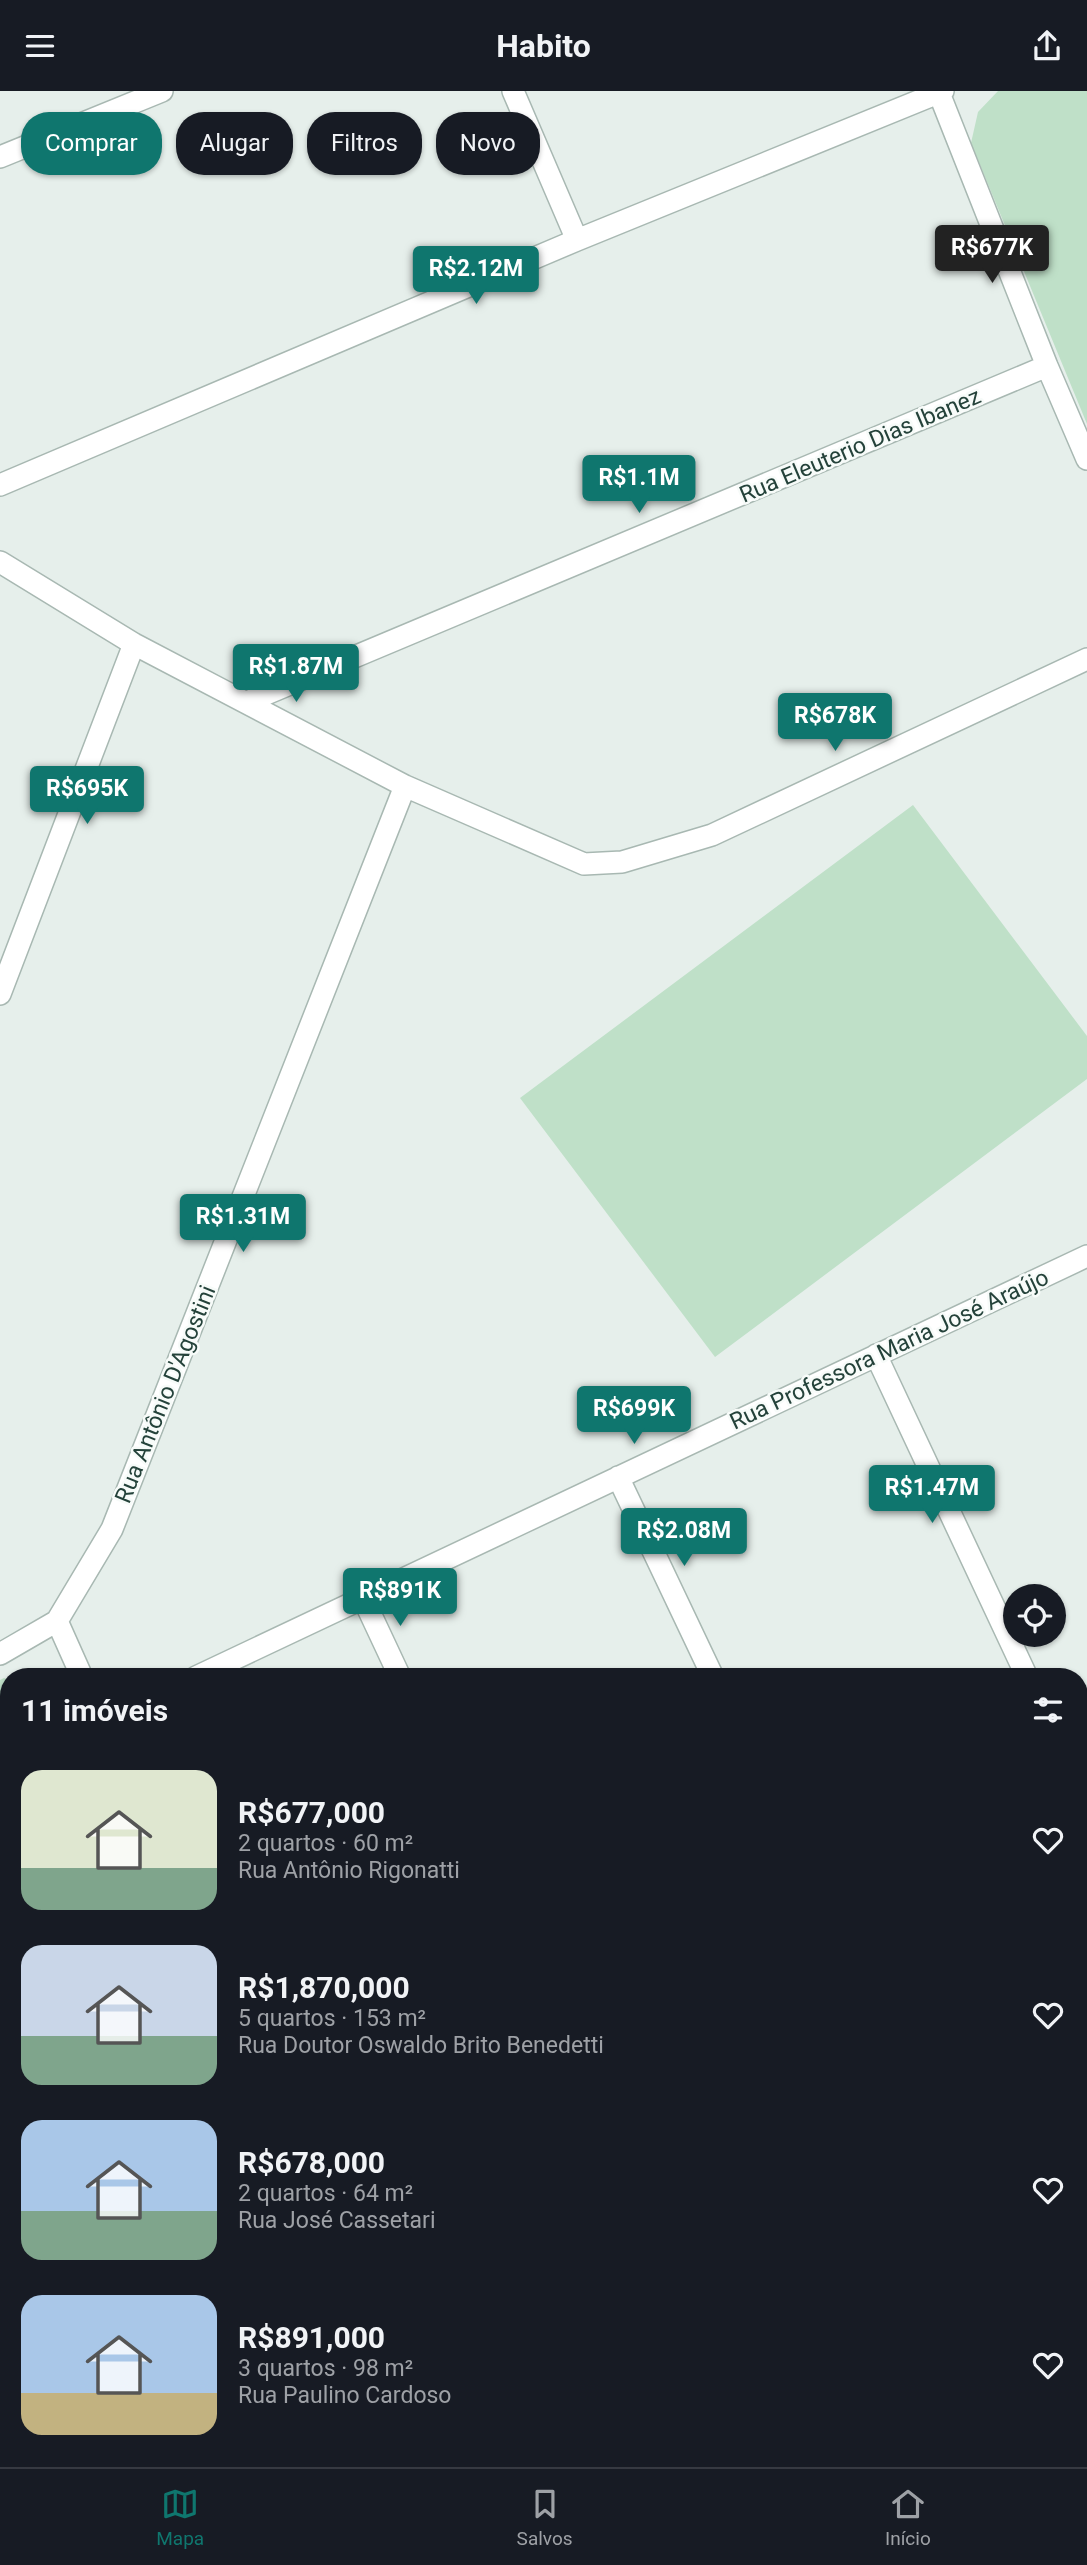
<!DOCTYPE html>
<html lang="pt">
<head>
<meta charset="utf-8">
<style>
  :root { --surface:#171b24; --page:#242831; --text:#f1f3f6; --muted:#9ea1a6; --line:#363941; --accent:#0f766e }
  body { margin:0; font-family:Roboto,sans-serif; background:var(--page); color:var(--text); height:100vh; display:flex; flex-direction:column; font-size:26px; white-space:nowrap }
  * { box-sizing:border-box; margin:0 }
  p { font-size:23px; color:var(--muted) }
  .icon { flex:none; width:38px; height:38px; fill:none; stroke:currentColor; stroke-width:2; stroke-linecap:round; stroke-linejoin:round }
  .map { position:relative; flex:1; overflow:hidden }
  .drawer { position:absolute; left:0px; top:1577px; width:1088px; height:800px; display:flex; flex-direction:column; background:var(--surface); border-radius:28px 28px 0 0; box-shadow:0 2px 5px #0004 }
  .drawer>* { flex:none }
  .guide { position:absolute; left:21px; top:21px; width:700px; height:63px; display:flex; gap:14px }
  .tools { position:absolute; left:1003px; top:1493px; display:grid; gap:14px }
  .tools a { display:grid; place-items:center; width:63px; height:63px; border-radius:50%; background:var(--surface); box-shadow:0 2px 5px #0004; font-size:35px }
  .price { position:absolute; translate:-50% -60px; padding:0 16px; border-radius:7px; background:var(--accent); color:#fff; font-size:23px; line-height:46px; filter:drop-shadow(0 2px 4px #0008) }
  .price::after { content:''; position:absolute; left:50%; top:42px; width:21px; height:16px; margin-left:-10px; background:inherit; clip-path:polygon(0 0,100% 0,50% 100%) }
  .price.current { background:#222; color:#fff }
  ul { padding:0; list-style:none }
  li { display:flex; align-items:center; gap:21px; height:175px; padding:0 21px }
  li span { display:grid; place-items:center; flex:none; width:196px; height:140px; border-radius:21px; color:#555 }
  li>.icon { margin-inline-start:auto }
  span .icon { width:84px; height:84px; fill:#fffc; stroke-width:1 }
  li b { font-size:30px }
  h2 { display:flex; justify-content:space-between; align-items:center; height:84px; padding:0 21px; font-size:30px }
  .chip { padding:0 24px; border-radius:28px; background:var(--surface); box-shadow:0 2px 5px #0004; font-size:24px; line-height:63px }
  .chip.current { background:var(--accent); color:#fff }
  header { display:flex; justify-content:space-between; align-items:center; height:91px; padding:0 21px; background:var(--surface); font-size:32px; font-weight:700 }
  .tabs { display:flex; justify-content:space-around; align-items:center; height:98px; border-top:2px solid var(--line); background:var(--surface); font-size:19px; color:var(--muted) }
  .tabs a { display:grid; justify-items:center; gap:4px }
  .tabs .current { color:var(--accent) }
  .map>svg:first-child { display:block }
  .green { fill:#bfe0c8 }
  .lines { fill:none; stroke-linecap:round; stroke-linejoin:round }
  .minor-casing { stroke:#a8b8b2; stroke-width:24 }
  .minor { stroke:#fff; stroke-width:21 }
  .labels { text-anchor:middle; stroke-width:5; stroke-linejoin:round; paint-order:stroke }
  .street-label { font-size:23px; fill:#24423a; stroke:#f7fbf9 }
</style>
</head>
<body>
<header><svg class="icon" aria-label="menu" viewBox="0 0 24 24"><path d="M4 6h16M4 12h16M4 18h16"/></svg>Habito<svg class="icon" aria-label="share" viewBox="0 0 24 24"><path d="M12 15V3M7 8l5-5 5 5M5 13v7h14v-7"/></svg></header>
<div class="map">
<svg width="1087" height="2376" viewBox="0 0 1087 2376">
  <rect width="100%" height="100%" fill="#e6efeb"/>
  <path class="green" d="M998 0H1087V333L971 52 978 21Z
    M913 714 1087 945V988L715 1266 520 1007Z
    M4 1587 9 1589V1645L0 1649V1589Z"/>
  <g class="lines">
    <defs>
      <path id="minor" d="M513 0 577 149
        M939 2 1047 275 1087 368
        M0 66 162 0
        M0 394 577 149 943 0
        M0 471 134 553 405 695 584 773 622 771 712 744 1087 568
        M247 611 1047 275
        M0 903 134 553
        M876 1264 1027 1586
        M618 1386 713 1586
        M363 1507 400 1586
        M57 1530 82 1586
        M0 1563 57 1530 112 1438 405 695
        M196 1586 1087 1165
        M0 1680 9 1676
        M1080 1699 1087 1714
        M1080 1773 1087 1770
        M1080 1831 1087 1827
        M1080 2151 1087 2147
        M0 2197 9 2226
        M0 2311 9 2307
        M848 2368 861 2376
        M26 2376 50 2368
        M651 2376 665 2368"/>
    </defs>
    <use href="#minor" class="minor-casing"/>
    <use href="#minor" class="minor"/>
  </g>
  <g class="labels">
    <g class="street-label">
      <text transform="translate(860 354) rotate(-23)" y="8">Rua Eleuterio Dias Ibanez</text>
      <text transform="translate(889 1258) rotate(-25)" y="8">Rua Professora Maria José Araújo</text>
      <text transform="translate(165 1303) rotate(-68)" y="8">Rua Antônio D'Agostini</text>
    </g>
  </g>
</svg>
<div class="tools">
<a><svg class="icon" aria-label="locate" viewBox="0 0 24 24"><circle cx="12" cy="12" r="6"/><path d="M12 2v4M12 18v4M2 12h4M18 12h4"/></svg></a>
</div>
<b class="price current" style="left:992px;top:194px">R$677K</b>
<b class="price" style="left:476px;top:215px">R$2.12M</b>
<b class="price" style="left:639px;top:424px">R$1.1M</b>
<b class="price" style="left:296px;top:613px">R$1.87M</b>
<b class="price" style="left:835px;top:662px">R$678K</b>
<b class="price" style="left:87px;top:735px">R$695K</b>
<b class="price" style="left:243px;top:1163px">R$1.31M</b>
<b class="price" style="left:634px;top:1355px">R$699K</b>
<b class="price" style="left:932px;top:1434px">R$1.47M</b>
<b class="price" style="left:684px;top:1477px">R$2.08M</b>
<b class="price" style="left:400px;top:1537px">R$891K</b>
<div class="guide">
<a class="chip current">Comprar</a>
<a class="chip">Alugar</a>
<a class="chip">Filtros</a>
<a class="chip">Novo</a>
</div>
<section class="drawer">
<h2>11 imóveis<svg class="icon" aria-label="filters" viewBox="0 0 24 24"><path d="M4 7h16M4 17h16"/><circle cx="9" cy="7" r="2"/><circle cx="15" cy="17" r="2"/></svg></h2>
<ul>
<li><span style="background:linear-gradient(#dfe7d0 70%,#7fa58c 0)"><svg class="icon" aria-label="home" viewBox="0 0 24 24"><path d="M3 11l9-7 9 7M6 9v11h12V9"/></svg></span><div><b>R$677,000</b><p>2 quartos · 60 m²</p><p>Rua Antônio Rigonatti</p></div><svg class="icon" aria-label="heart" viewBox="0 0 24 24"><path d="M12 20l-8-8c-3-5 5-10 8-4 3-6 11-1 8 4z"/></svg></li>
<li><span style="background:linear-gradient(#c9d6e8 65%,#7fa58c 0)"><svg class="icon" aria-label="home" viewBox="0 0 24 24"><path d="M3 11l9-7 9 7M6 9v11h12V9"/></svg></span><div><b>R$1,870,000</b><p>5 quartos · 153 m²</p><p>Rua Doutor Oswaldo Brito Benedetti</p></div><svg class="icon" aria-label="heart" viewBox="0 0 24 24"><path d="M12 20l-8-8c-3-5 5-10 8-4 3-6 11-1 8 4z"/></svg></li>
<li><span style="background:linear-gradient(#a9c7e8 65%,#7fa58c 0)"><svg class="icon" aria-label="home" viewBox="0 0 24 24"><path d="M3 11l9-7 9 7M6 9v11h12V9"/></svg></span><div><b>R$678,000</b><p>2 quartos · 64 m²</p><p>Rua José Cassetari</p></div><svg class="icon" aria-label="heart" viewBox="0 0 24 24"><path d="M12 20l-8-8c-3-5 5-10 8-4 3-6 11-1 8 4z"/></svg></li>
<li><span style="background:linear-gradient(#a9c7e8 70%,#c2b280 0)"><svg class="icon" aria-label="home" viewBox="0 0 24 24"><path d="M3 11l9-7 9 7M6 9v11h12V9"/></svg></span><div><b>R$891,000</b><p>3 quartos · 98 m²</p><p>Rua Paulino Cardoso</p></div><svg class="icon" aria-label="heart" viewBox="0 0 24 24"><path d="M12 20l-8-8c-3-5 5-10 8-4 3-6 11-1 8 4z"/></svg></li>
</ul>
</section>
</div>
<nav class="tabs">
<a class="current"><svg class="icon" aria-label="map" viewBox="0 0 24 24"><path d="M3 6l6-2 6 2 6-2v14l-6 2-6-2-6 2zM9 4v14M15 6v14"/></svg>Mapa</a>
<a><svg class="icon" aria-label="saved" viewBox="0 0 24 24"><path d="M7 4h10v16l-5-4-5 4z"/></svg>Salvos</a>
<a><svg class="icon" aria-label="home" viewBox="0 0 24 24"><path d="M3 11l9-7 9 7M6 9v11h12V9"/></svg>Início</a>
</nav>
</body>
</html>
